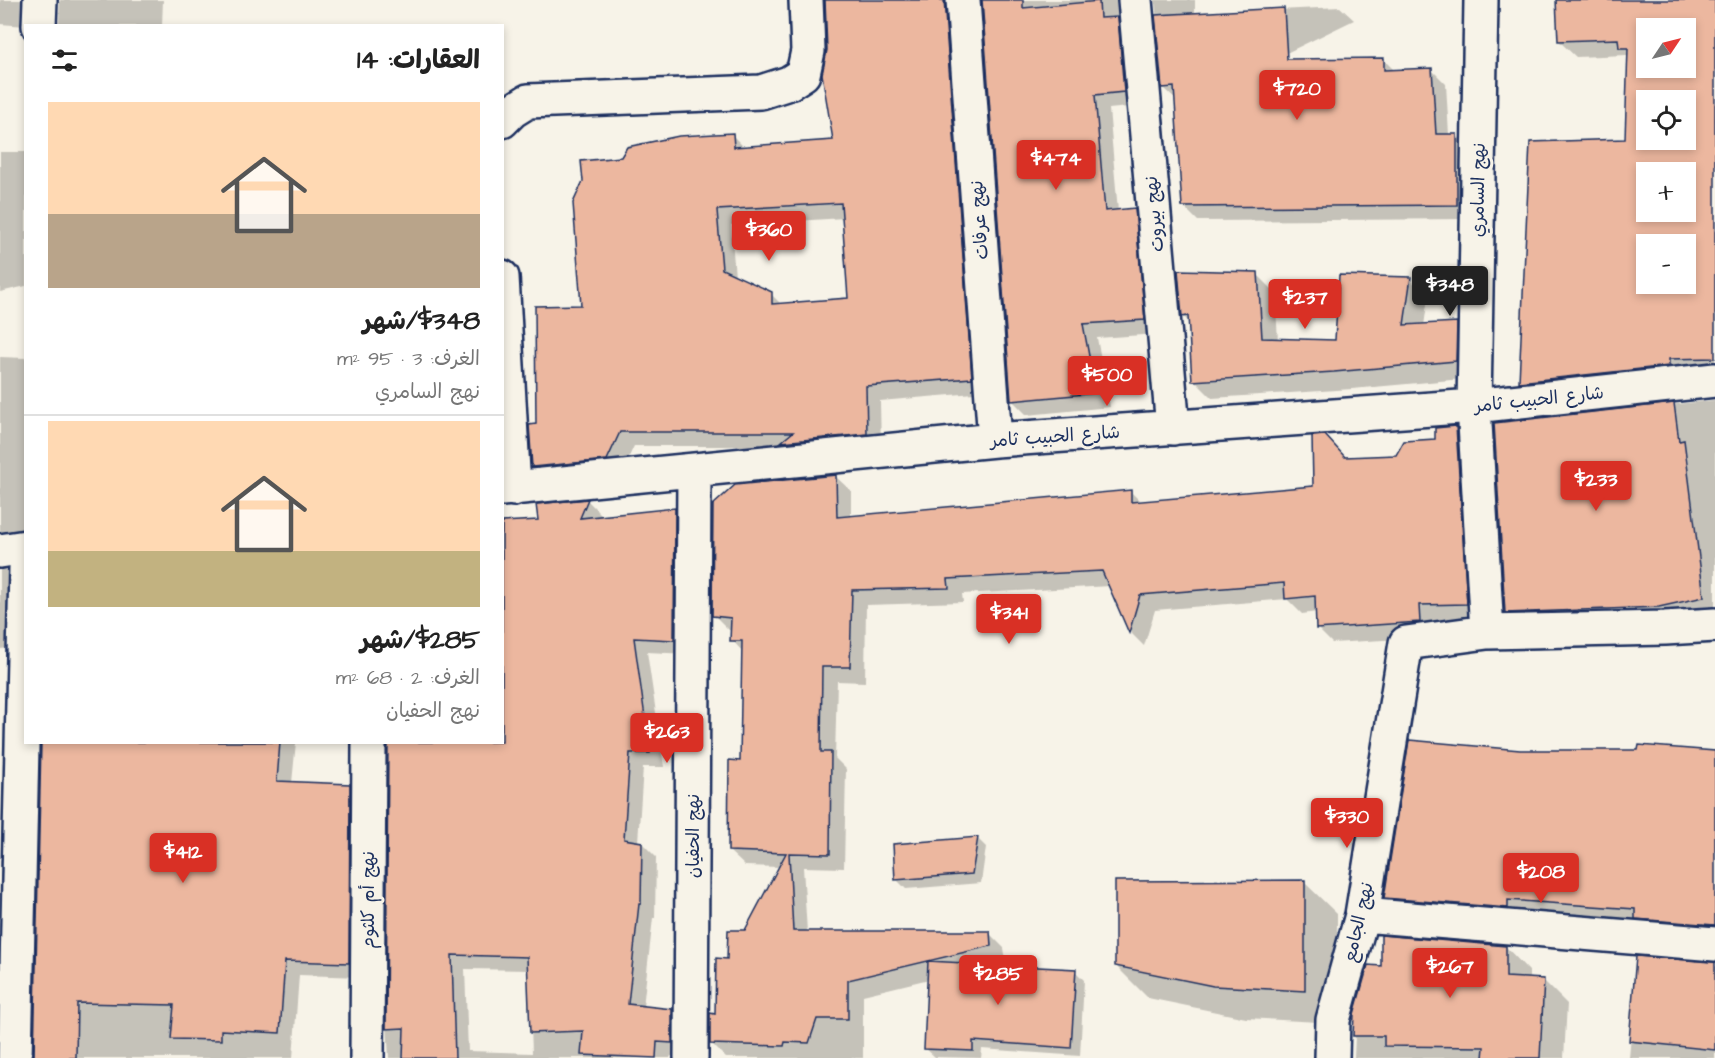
<!DOCTYPE html>
<html lang="ar">
<head>
<meta charset="utf-8">
<style>
  :root { --surface:#fff; --page:#f6f6f6; --text:#222; --muted:#767676; --line:#e0e0e0; --accent:#d93025 }
  body { margin:0; font-family:"Architects Daughter","Playpen Sans Arabic",sans-serif; background:var(--page); color:var(--text); direction:rtl; height:100vh; display:flex; flex-direction:column; font-size:22px; white-space:nowrap }
  * { box-sizing:border-box; margin:0 }
  p { font-size:20px; color:var(--muted) }
  .icon { flex:none; width:33px; height:33px; fill:none; stroke:currentColor; stroke-width:2; stroke-linecap:round; stroke-linejoin:round }
  .map { position:relative; flex:1; overflow:hidden; direction:ltr }
  .panel { position:absolute; left:24px; top:24px; width:480px; height:720px; display:flex; flex-direction:column; background:var(--surface); border-radius:0px; box-shadow:0 3px 9px #0003; direction:rtl }
  .panel>* { flex:none }
  .needle { width:39px; rotate:55deg }
  .tools { position:absolute; left:1636px; top:18px; display:grid; gap:12px }
  .tools a { display:grid; place-items:center; width:60px; height:60px; border-radius:0px; background:var(--surface); box-shadow:0 3px 9px #0003; font-size:30px }
  .price { position:absolute; translate:-50% -51px; padding:0 14px; border-radius:6px; background:var(--accent); color:#fff; font-size:20px; line-height:39px; filter:drop-shadow(0 2px 3px #0008) }
  .price::after { content:''; position:absolute; left:50%; top:36px; width:18px; height:14px; margin-left:-9px; background:inherit; clip-path:polygon(0 0,100% 0,50% 100%) }
  .price.selected { background:#222; color:#fff }
  ul { padding:0; list-style:none }
  li { display:grid; align-content:center; gap:12px; height:318px; padding:0 24px }
  li+li { border-top:2px solid var(--line) }
  li span { display:grid; place-items:center; height:186px; border-radius:0px; color:#555 }
  li>.icon { margin-inline-start:auto }
  span .icon { width:108px; height:108px; fill:#fffc; stroke-width:1 }
  li b { font-size:26px }
  h2 { display:flex; justify-content:space-between; align-items:center; height:72px; padding:0 24px; font-size:26px }
  .map>svg:first-child { display:block }
  .shadow { fill:#0003; fill-rule:evenodd }
  .building { fill:#ecb79f; stroke:#1b2f5e; stroke-width:1.5; fill-rule:evenodd }
  .lines { fill:none; stroke-linecap:round; stroke-linejoin:round }
  .minor-casing { stroke:#1b2f5e; stroke-width:38 }
  .minor { stroke:#f7f3e8; stroke-width:33 }
  .labels { text-anchor:middle; stroke-width:6; stroke-linejoin:round; paint-order:stroke }
  .street-label { font-size:18px; fill:#1b2f5e; stroke:#f7f3e8 }
</style>
</head>
<body>
<div class="map">
<svg width="1715" height="1058" viewBox="0 0 1715 1058">
  <rect width="100%" height="100%" fill="#f7f3e8"/>
  <filter id="ink" filterUnits="userSpaceOnUse"><feTurbulence type="fractalNoise" baseFrequency=".0167" numOctaves="2"/><feDisplacementMap in="SourceGraphic" scale="12" xChannelSelector="R" yChannelSelector="G"/><feConvolveMatrix kernelMatrix="1 2 1 2 8 2 1 2 1" color-interpolation-filters="sRGB"/></filter>
  <g filter="url(#ink)">
    <path class="shadow" d="M0 0H43L26 26 0 24Z
      M60 0H163L162 26H59Z
      M826 0H966L986 392 880 401 881 448 787 446H634L621 474 548 481 533 467 538 425 583 307 622 158 732 135 745 148 835 142ZM844 218 850 299 782 305 771 294 735 277 731 225Z
      M983 0H1138V106L1109 109 1118 211 1134 210 1149 224 1158 334 1097 338 1110 407 1027 415 1012 400Z
      M1155 0H1195V14L1340 7 1354 20 1270 61 1383 59 1395 71 1432 70 1446 84 1449 135H1456L1471 150V219L1198 221 1183 206 1177 101 1163 88Z
      M1557 0H1715V380L1537 398 1521 382 1627 140 1629 57 1627 55 1576 57 1559 41ZM1647 28H1686V68H1647ZM1647 100H1686V140H1647ZM1647 172H1686V212H1647ZM1647 244H1686V284H1647Z
      M0 152H26V286L0 292Z
      M1257 274 1275 292 1278 340 1337 341 1410 279 1428 297 1424 326 1456 324 1474 342 1473 378 1352 389 1212 398 1194 380 1190 323 1183 316Z
      M0 357 26 358V544L0 554Z
      M1715 400V612L1521 627 1506 612 1495 424Z
      M1456 428 1471 443 1481 619 1434 620 1435 637 1332 643 1317 628V612L1302 614 1287 599 1155 610 1144 646 1130 632 1110 586 962 594 963 602 866 605 865 682 837 681 835 758 846 769 844 868 803 867 807 932 989 933 1004 948 1006 961 988 965 1075 971 1084 980 1080 1056 982 1049 981 1058 935 1057 925 1048 929 979 863 995V1058H726L711 1043 729 960 780 867 745 866 729 851 741 762 743 652 732 640V631L729 630 714 615 835 476 851 491V517L1131 492 1142 503 1315 487 1345 458 1397 457 1436 440Z
      M588 501 602 515 601 517 675 510 689 524 688 654 647 652 664 767H643L638 842 642 843 656 857 655 918H653L643 1007 672 1010 686 1025V1056H671L670 1058H389L387 1023 502 742 540 521 538 506ZM465 969 529 970 532 1053 468 1051Z
      M0 570H7L21 585 20 647 0 649Z
      M42 742H296L292 783 349 785 364 799 363 977 299 975 293 1058H35Z
      M1520 752H1715V938L1400 912 1385 897Z
      M977 838 986 847 981 883 906 889 896 879Z
      M0 860 14 875 0 1058Z
      M1304 882 1337 914V1023L1246 1018 1148 998 1116 966Z
      M1506 947 1529 971V979L1543 980 1567 1004 1564 1058H1354L1356 1014 1382 967Z
      M1638 958 1715 964V1058H1629Z"/>
    <path class="building" d="M825 0H944L972 378 866 386 867 434 781 442 793 432H620L607 460 532 467 529 425 536 424 535 306 581 305 573 203 583 181 581 161 621 157 627 147 679 136 733 133 734 147 833 140 822 74 827 50ZM841 203 848 298 772 304V292L722 269 717 210Z
      M982 0H1023V8L1099 1 1100 18 1118 17 1124 92 1095 95 1105 211 1135 208 1145 320 1083 324 1096 393 1011 401Z
      M1556 0H1715V358L1669 359V366L1519 382 1530 142 1625 139 1628 48H1619L1618 39 1558 41ZM1647 28H1686V68H1647ZM1647 100H1686V140H1647ZM1647 172H1686V212H1647ZM1647 244H1686V284H1647Z
      M1284 8 1287 59 1384 58V70L1432 68 1436 134H1457V205L1182 207 1174 87 1162 88 1155 15Z
      M1178 270 1258 272 1262 338 1335 340 1339 275 1411 277 1404 325 1457 322 1456 361 1334 372 1192 381 1188 316 1182 317Z
      M1674 403 1679 441 1684 440 1704 597 1659 607 1505 613 1494 423Z
      M1456 426 1467 604 1419 605 1420 622 1316 629 1315 596 1285 599 1284 583 1140 595 1129 633 1102 571 948 579 949 588 852 590 850 667H822L821 752H831L830 854 789 853 793 931H990L991 946 848 980V1019H817L809 1043 785 1042 784 1046 710 1044V1013L715 1014 716 958 727 959 728 930H745L786 853 728 851 729 760 740 761 742 641H730L731 618 712 616 713 505 735 485 836 475 837 517 1131 490V502L1313 486 1312 436 1325 435 1345 457 1396 455 1404 441 1435 439V428Z
      M588 499 580 518 675 508 674 640 634 638 650 753H630L624 839 642 842 641 904H639L628 1004 672 1009V1043L657 1042 656 1058 581 1055 583 1031 530 1033 527 957 452 955 455 1058H403L404 1028 386 1029 388 742H502V522L538 520 536 504Z
      M1409 740 1520 750H1638L1639 745 1715 751V925L1635 919V909L1508 900V908L1384 898Z
      M41 742H280L277 781 350 784 349 963 285 961 280 1033 221 1030V1040L171 1039 174 1005 77 1003 76 1058H34Z
      M978 837 972 874 895 880 893 844Z
      M1305 880V991L1213 986 1115 966V881Z
      M1381 935 1506 946V977L1544 979 1540 1058H1483L1484 1047 1384 1046V1036H1353L1354 1014 1368 965 1381 966Z
      M1636 956 1715 962V1050L1629 1041Z
      M928 961 1076 969 1071 1048 973 1041V1051L924 1049Z"/>
    <g class="lines">
      <defs>
        <path id="minor" d="M963 0 995 440
          M1135 0 1173 428
          M1481 0 1474 406 1487 632
          M39 26 40 0
          M502 121 512 111 528 101 761 92 789 83 803 74 808 51 806 0
          M502 277 514 489
          M502 489 995 440 1474 406 1715 380
          M0 551 26 547
          M1362 915 1715 944
          M15 1058 26 568
          M367 1058 369 742
          M691 1058 694 471
          M1332 1058 1333 1020 1362 915 1406 643 1487 632 1665 628 1715 625"/>
      </defs>
      <use href="#minor" class="minor-casing"/>
      <use href="#minor" class="minor"/>
    </g>
  </g>
  <g class="labels">
    <g class="street-label">
      <text transform="translate(1478 190) rotate(-89)" y="6">نهج السامري</text>
      <text transform="translate(1154 214) rotate(-95)" y="6">نهج بيروت</text>
      <text transform="translate(979 220) rotate(-94)" y="6">نهج عرفات</text>
      <text transform="translate(1539 399) rotate(-6)" y="6">شارع الحبيب ثامر</text>
      <text transform="translate(1055 436) rotate(-4)" y="6">شارع الحبيب ثامر</text>
      <text transform="translate(693 836) rotate(-90)" y="6">نهج الحفيان</text>
      <text transform="translate(368 900) rotate(-90)" y="6">نهج أم كلثوم</text>
      <text transform="translate(1358 922) rotate(-77)" y="6">نهج الجامع</text>
    </g>
  </g>
</svg>
<div class="tools">
<a><svg class="needle" viewBox="-14 -14 28 28"><path d="M0-13l5 13h-10z" fill="#e53935"/><path d="M0 13l5-13h-10z" fill="#767676"/></svg></a>
<a><svg class="icon" aria-label="locate" viewBox="0 0 24 24"><circle cx="12" cy="12" r="6"/><path d="M12 2v4M12 18v4M2 12h4M18 12h4"/></svg></a>
<a>+</a>
<a>−</a>
</div>
<b class="price" style="left:1297px;top:121px">$720</b>
<b class="price" style="left:1056px;top:191px">$474</b>
<b class="price" style="left:769px;top:262px">$360</b>
<b class="price selected" style="left:1450px;top:317px">$348</b>
<b class="price" style="left:1305px;top:330px">$237</b>
<b class="price" style="left:1107px;top:407px">$500</b>
<b class="price" style="left:1596px;top:512px">$233</b>
<b class="price" style="left:1009px;top:645px">$341</b>
<b class="price" style="left:667px;top:764px">$263</b>
<b class="price" style="left:1347px;top:849px">$330</b>
<b class="price" style="left:183px;top:884px">$412</b>
<b class="price" style="left:1541px;top:904px">$208</b>
<b class="price" style="left:1450px;top:999px">$267</b>
<b class="price" style="left:998px;top:1006px">$285</b>
<section class="panel">
<h2>العقارات: 14<svg class="icon" aria-label="filters" viewBox="0 0 24 24"><path d="M4 7h16M4 17h16"/><circle cx="9" cy="7" r="2"/><circle cx="15" cy="17" r="2"/></svg></h2>
<ul>
<li><span style="background:linear-gradient(#ffd9b3 60%,#b9a48a 0)"><svg class="icon" aria-label="home" viewBox="0 0 24 24"><path d="M3 11l9-7 9 7M6 9v11h12V9"/></svg></span><div><b>$348/شهر</b><p>الغرف: 3 · 95 m²</p><p>نهج السامري</p></div></li>
<li><span style="background:linear-gradient(#ffd9b3 70%,#c2b280 0)"><svg class="icon" aria-label="home" viewBox="0 0 24 24"><path d="M3 11l9-7 9 7M6 9v11h12V9"/></svg></span><div><b>$285/شهر</b><p>الغرف: 2 · 68 m²</p><p>نهج الحفيان</p></div></li>
</ul>
</section>
</div>
</body>
</html>
